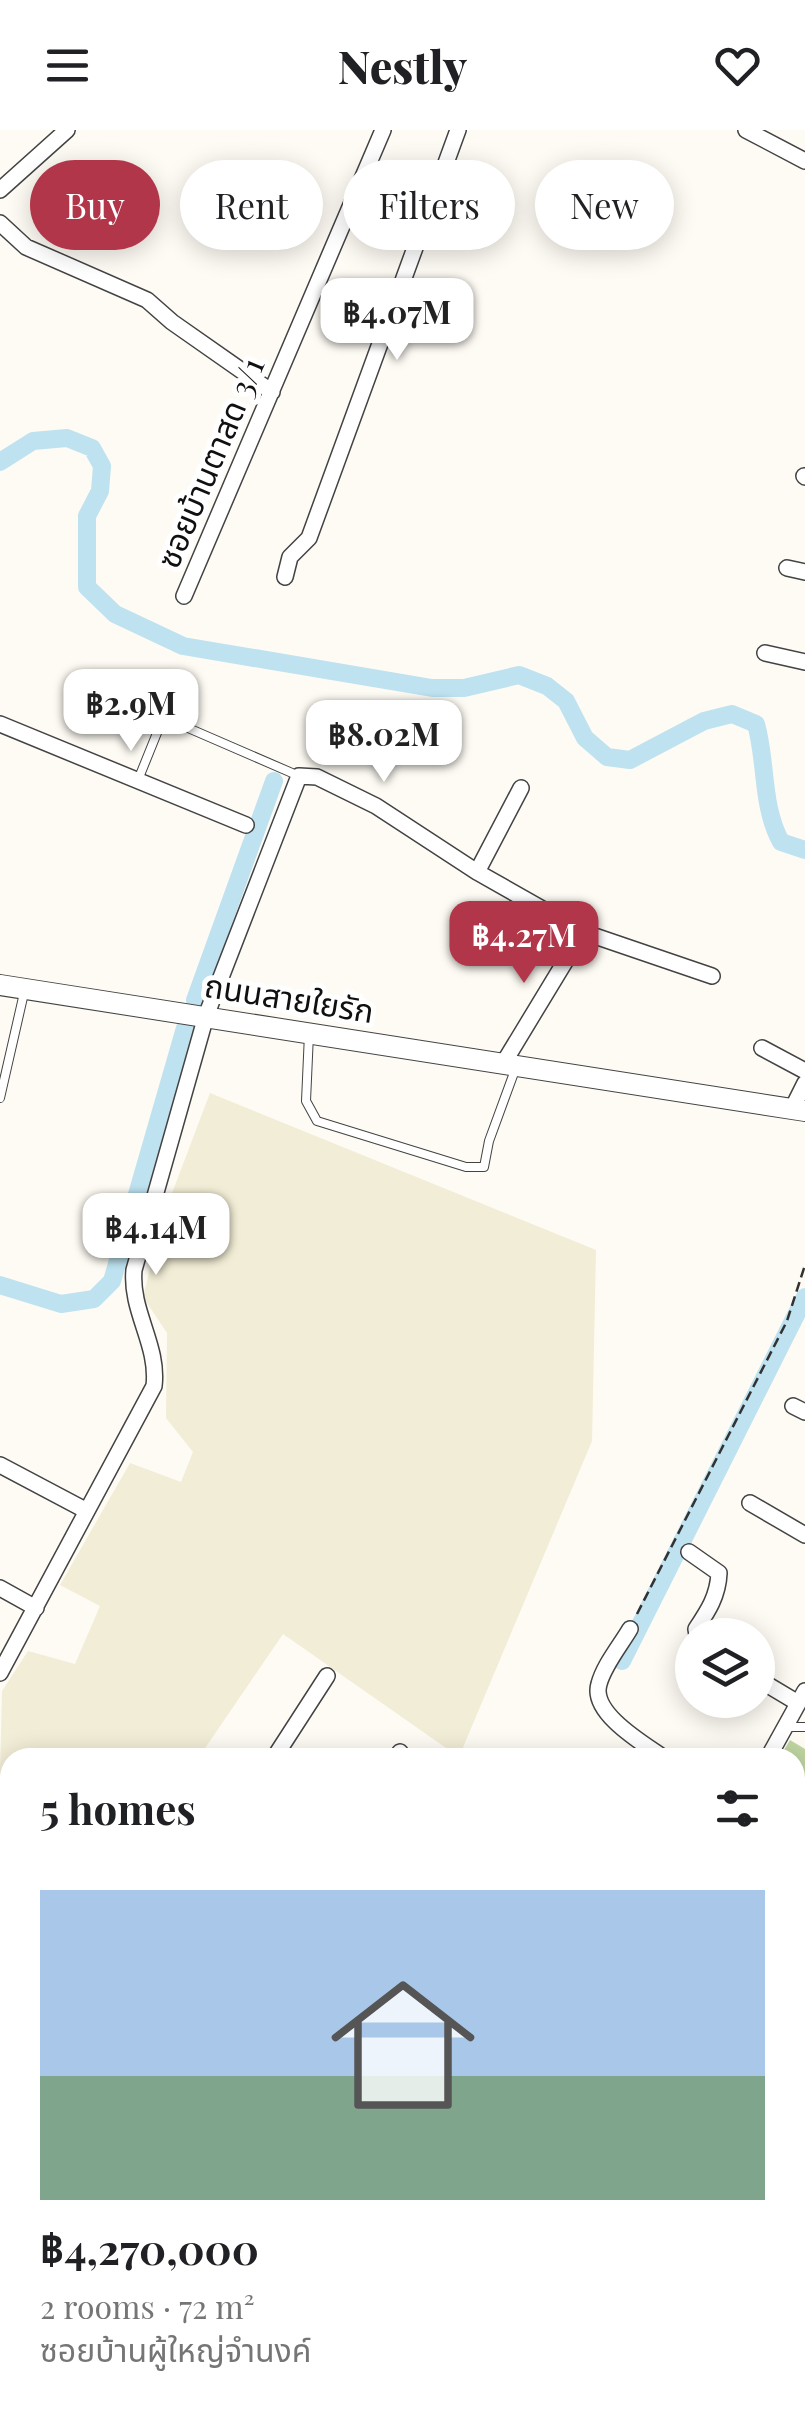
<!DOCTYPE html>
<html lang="en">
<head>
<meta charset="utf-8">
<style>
  :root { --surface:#fff; --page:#f6f6f6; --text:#202124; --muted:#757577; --accent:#b23649 }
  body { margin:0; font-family:"Playfair Display","Noto Sans Thai",serif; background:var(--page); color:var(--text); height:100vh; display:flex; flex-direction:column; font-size:38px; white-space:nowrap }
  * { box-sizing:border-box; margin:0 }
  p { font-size:32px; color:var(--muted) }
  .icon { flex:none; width:55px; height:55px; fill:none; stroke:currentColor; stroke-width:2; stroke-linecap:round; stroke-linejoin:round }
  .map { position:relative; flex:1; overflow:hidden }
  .side { position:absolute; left:0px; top:1618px; width:805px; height:672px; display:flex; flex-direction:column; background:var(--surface); border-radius:30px 30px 0 0; box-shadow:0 5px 25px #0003 }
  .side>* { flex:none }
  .hud { position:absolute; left:30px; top:30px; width:745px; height:90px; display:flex; gap:20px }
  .buttons { position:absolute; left:675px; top:1488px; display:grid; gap:20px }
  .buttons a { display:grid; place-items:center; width:100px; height:100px; border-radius:50%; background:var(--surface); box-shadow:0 5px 25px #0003; font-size:50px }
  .price { position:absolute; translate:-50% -85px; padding:0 22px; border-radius:20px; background:#fff; color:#222; font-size:32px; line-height:65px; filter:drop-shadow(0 2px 5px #0008) }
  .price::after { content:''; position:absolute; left:50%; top:60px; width:30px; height:22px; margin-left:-15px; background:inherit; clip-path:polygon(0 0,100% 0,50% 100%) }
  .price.current { background:var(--accent); color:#fff }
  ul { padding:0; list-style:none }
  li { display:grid; align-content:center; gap:20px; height:530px; padding:0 40px }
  li span { display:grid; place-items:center; height:310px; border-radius:0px; color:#555 }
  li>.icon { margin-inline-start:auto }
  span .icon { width:180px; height:180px; fill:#fffc; stroke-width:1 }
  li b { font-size:42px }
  h2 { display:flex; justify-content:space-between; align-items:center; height:120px; padding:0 40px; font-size:42px }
  .chip { padding:0 35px; border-radius:45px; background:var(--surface); box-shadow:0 5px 25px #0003; font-size:35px; line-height:90px }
  .chip.current { background:var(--accent); color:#fff }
  header { display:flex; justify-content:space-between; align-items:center; height:130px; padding:0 40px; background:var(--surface); font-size:45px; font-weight:800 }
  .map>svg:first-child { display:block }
  .farmland { fill:#f2edd6 }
  .green { fill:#d7e5c0 }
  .forest { fill:#bed5a1 }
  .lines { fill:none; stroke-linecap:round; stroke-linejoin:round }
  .canal { stroke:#bee2f0; stroke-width:18 }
  .service-casing { stroke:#434343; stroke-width:10 }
  .minor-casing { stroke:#434343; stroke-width:18 }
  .tertiary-casing { stroke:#434343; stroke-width:22 }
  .secondary-casing { stroke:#323232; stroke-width:25 }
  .path { stroke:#323232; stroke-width:2.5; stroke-dasharray:10 5; stroke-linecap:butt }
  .service { stroke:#fff; stroke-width:8 }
  .minor { stroke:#fff; stroke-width:15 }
  .tertiary { stroke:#fff; stroke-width:20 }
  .secondary { stroke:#f6e9b6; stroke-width:22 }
  .labels { text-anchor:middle; stroke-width:10; stroke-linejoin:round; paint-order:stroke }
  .street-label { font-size:32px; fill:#101010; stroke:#fff }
</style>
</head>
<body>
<header><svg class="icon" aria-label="menu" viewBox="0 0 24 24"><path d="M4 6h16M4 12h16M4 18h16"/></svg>Nestly<svg class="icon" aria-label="heart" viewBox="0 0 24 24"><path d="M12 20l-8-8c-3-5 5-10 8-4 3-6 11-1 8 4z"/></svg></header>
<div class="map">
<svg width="805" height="2289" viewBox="0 0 805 2289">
  <rect width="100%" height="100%" fill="#fefbf4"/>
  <path class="farmland" d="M210 963 596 1120 592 1311 459 1627 283 1504 199 1627 10 1628V1648L0 1643 2 1561 28 1521 75 1534 100 1476 60 1455 130 1333 181 1352 193 1322 166 1288 167 1203 143 1167 163 1087Z"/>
  <path class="green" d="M795 1931 805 1936V2172L795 2190Z"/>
  <path class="forest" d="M790 1610 805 1619V1721L795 1716V1628L780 1627Z"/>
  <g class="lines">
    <path class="canal" d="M0 332 33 311 67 308 92 318 102 336 100 361 87 386V457L115 484 183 516 432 558H464L519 545 547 556 566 571 585 608 607 627 630 630 704 591 732 584 756 594C767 633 761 675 781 712L805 720
      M195 870 274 651
      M0 1155 61 1174 94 1169 112 1151 185 898
      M622 1531 805 1167"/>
    <defs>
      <path id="service" d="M138 650 159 598 163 592 172 591 299 646
        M309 904 306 971 317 991 466 1037H484L489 1011 515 940
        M0 968 24 863
        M785 1597H805
        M795 1782 805 1790
        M516 2289 521 2280
        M559 2289 563 2280"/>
      <path id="minor" d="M746 0 805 31
        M0 60 67 0
        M0 93 26 117 147 170 172 192 272 262
        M804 346 805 347
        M787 438 805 442
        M285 447 290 427 309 408 458 0
        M184 466 383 0
        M765 523 805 532
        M0 594 246 695
        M477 742 521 658
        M762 918 805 941
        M503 934 583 802
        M792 979 805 953
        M793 1276 805 1282
        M0 1335 87 1381
        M750 1373 805 1405
        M689 1422 719 1443C718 1466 708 1481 696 1499L697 1505
        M0 1458 36 1478
        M630 1499C620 1516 604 1535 599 1554 590 1583 644 1614 664 1628
        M0 1543 154 1256C159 1215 130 1181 134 1140L206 886 299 646 317 647 376 676 477 742 583 802 712 846
        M758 1549 798 1573
        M274 1628 327 1546
        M396 1628 400 1622
        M768 1628 805 1561
        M0 1718 10 1700
        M0 1773 10 1778
        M195 2280V2289
        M398 2280 417 2289
        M429 2289 433 2280"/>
      <path id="tertiary" d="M0 855 805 981"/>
      <path id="secondary" d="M0 1896 10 1901
        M0 1933 10 1938
        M0 1953 10 1979
        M0 2108 10 2082
        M0 2193 10 2168
        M795 2239 805 2243
        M795 2272 805 2276"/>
    </defs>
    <use href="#service" class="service-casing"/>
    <use href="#minor" class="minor-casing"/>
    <use href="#tertiary" class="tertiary-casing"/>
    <use href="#secondary" class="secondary-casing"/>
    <path class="path" d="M637 1484 787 1191 805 1135"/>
    <use href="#service" class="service"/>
    <use href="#minor" class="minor"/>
    <use href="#tertiary" class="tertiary"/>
    <use href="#secondary" class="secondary"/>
  </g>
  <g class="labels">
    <g class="street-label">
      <text transform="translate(211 333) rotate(-67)" y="11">ซอยบ้านตาสด 3/1</text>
      <text transform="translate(289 869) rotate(9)" y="11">ถนนสายใยรัก</text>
    </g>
  </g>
</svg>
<div class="buttons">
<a><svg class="icon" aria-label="layers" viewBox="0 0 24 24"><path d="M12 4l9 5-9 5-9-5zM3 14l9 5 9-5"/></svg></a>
</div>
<b class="price" style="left:397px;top:233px">฿4.07M</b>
<b class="price" style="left:131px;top:624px">฿2.9M</b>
<b class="price" style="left:384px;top:655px">฿8.02M</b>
<b class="price current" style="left:524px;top:856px">฿4.27M</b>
<b class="price" style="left:156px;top:1148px">฿4.14M</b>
<div class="hud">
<a class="chip current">Buy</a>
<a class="chip">Rent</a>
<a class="chip">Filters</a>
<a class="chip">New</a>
</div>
<section class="side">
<h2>5 homes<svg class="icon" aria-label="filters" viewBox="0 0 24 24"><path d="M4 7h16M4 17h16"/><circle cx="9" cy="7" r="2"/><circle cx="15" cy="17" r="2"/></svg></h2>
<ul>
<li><span style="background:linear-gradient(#a9c7e8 60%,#7fa58c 0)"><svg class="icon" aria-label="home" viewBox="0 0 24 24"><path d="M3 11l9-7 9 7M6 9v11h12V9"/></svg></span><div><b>฿4,270,000</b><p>2 rooms · 72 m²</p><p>ซอยบ้านผู้ใหญ่จำนงค์</p></div></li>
</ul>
</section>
</div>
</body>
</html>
